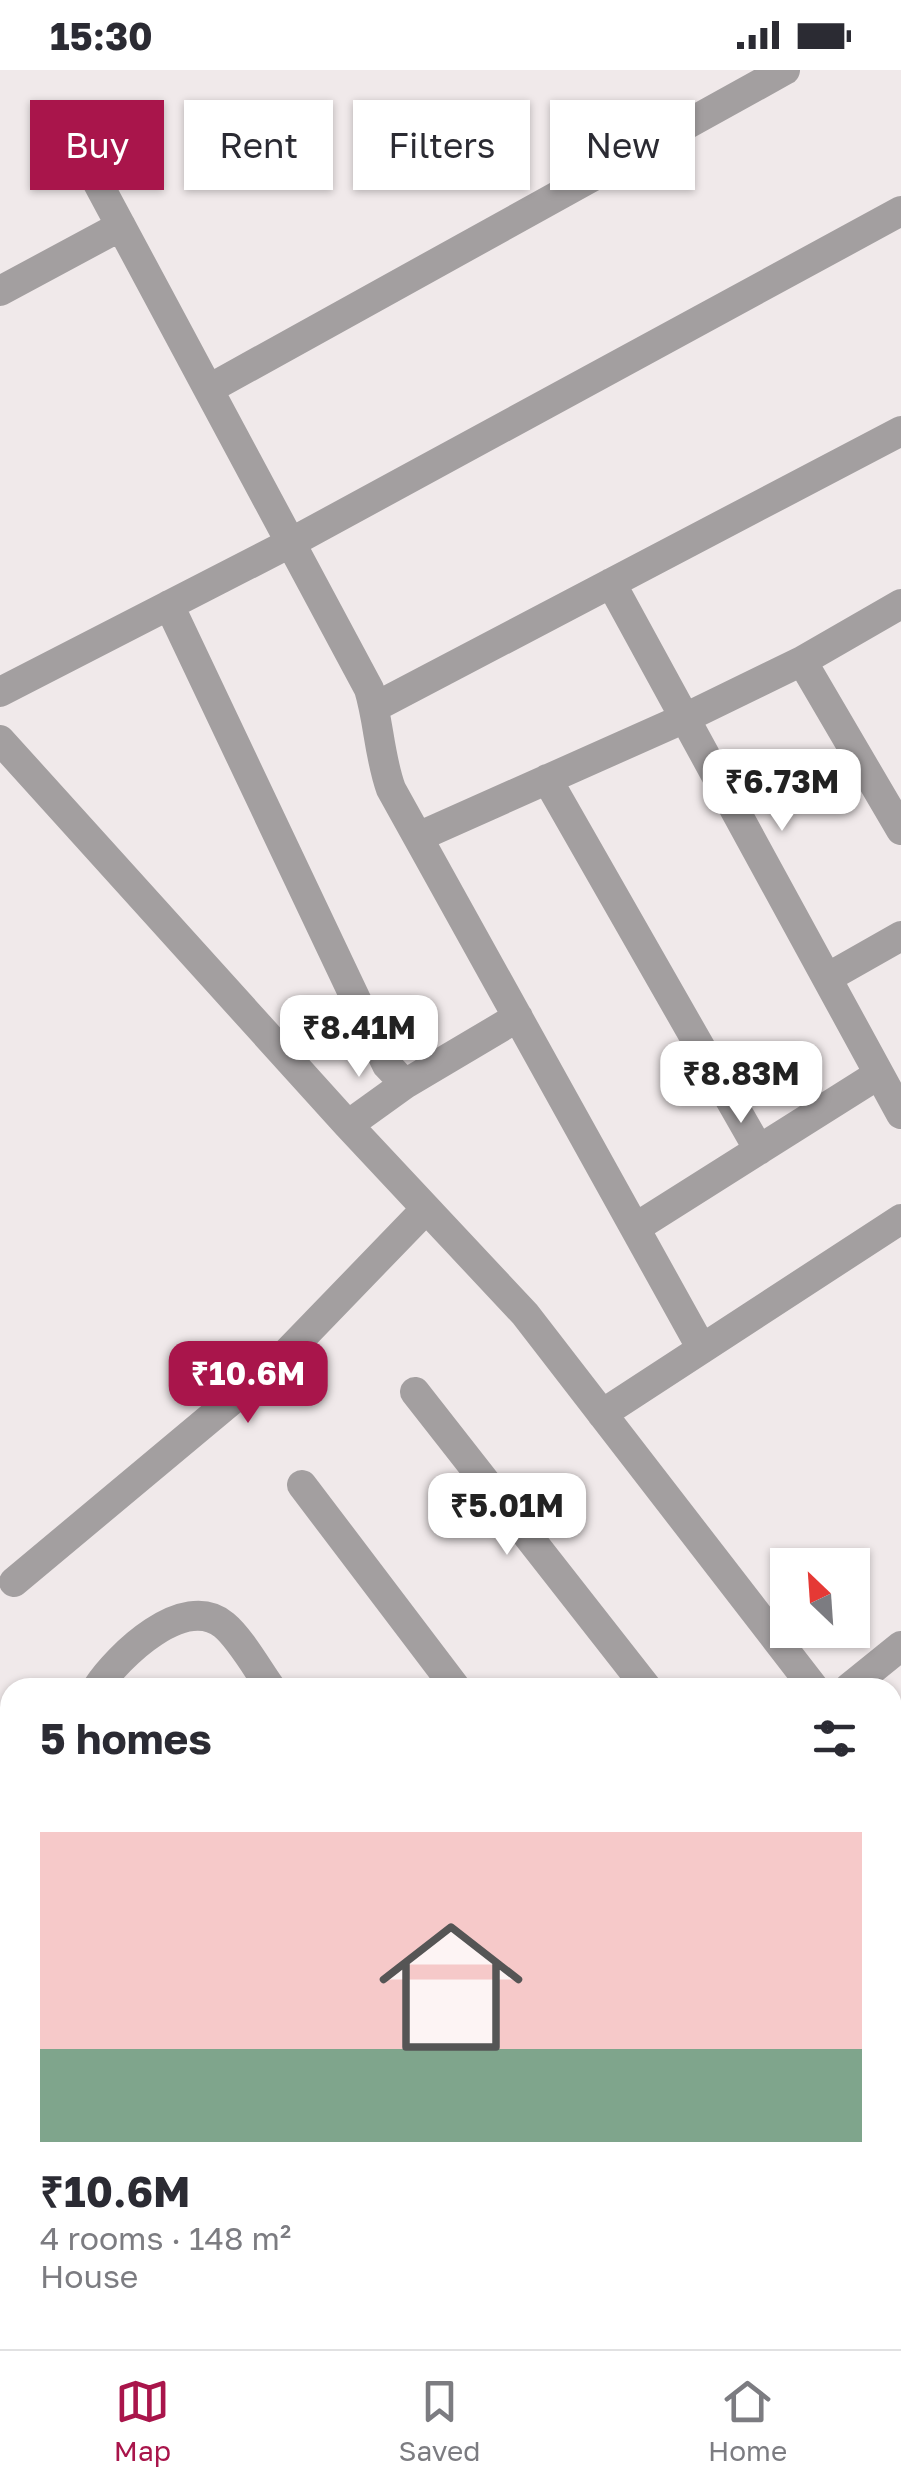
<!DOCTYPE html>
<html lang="en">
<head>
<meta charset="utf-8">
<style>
  :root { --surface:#fff; --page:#f7f7f7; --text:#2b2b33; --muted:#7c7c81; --line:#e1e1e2; --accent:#a9154b }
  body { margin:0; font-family:"Golos Text",sans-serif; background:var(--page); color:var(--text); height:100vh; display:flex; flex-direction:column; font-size:38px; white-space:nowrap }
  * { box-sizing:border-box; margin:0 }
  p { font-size:32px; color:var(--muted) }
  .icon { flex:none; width:55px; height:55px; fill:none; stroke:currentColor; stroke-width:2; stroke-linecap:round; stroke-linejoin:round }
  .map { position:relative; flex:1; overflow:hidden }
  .sheet { position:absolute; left:0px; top:1608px; width:902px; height:672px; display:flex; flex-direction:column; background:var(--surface); border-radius:30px 30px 0 0; box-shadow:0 2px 8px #0004 }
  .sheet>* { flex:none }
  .hud { position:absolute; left:30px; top:30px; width:842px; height:90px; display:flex; gap:20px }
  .needle { width:65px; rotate:335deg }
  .controls { position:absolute; left:770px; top:1478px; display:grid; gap:20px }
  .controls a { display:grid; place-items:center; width:100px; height:100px; border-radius:0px; background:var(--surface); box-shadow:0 2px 8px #0004; font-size:50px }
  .price { position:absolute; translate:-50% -85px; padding:0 22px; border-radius:20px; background:#fff; color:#222; font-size:32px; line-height:65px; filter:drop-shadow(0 2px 5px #0008) }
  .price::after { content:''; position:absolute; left:50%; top:60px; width:30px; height:22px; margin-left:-15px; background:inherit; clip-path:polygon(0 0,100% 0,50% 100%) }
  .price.selected { background:var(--accent); color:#fff }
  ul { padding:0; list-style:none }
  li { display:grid; align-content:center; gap:20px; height:530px; padding:0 40px }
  li span { display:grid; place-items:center; height:310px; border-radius:0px; color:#555 }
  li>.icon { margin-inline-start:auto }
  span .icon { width:180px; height:180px; fill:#fffc; stroke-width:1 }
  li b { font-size:42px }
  h2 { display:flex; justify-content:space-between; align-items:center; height:120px; padding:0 40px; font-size:42px }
  .chip { padding:0 35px; border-radius:0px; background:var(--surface); box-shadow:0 2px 8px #0004; font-size:35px; line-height:90px }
  .chip.selected { background:var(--accent); color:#fff }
  .status { display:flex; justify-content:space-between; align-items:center; height:70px; padding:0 50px; background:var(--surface); direction:ltr }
  .status svg { height:28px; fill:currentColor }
  .menu { display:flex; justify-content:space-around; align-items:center; height:140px; border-top:2px solid var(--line); background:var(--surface); font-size:28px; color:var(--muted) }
  .menu a { display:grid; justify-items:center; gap:5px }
  .menu .selected { color:var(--accent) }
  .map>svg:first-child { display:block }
  .water { fill:#f7a3b3 }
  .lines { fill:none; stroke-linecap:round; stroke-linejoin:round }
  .street { stroke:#a39fa0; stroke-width:30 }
</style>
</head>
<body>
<div class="status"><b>15:30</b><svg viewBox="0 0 49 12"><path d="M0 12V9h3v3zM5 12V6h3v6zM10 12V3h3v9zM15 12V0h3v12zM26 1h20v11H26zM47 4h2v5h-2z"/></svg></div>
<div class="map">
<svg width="901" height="2279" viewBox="0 0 901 2279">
  <rect width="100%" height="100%" fill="#f0e9ea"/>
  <path class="water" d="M10 2172V2270H209L220 2279H0V2173Z"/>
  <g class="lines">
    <path class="street" d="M71 63 369 619C379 652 379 686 391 719L702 1279
      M0 221 121 156
      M209 319 785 0
      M611 513 901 1044
      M169 535 387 995 405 1014 518 947
      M802 591 901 760
      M0 622 292 472 901 141
      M375 637 901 361
      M0 670 348 1055 525 1244 814 1618
      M547 709 759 1080
      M418 767 685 648 802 591 901 534
      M827 908 901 866
      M348 1055 405 1014
      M635 1158 879 1004
      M415 1322 647 1618
      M602 1344 901 1149
      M302 1415 456 1618
      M14 1512 281 1289 426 1139
      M97 1618C118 1586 184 1522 224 1555 240 1568 258 1600 271 1618
      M849 1618 901 1576
      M892 1767 901 1760
      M892 1947 901 1957
      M0 2124 10 2117
      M892 2181 901 2192
      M255 2270 268 2279
      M777 2270 784 2279
      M897 2279 901 2275"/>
  </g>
</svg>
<div class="controls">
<a><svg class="needle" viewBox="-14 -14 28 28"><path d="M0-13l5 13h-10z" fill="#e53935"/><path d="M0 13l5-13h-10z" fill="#7c7c81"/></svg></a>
</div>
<b class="price" style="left:782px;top:764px">₹6.73M</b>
<b class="price" style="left:359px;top:1010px">₹8.41M</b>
<b class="price" style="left:741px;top:1056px">₹8.83M</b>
<b class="price selected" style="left:248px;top:1356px">₹10.6M</b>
<b class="price" style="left:507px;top:1488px">₹5.01M</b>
<div class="hud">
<a class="chip selected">Buy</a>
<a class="chip">Rent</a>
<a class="chip">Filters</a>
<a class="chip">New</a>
</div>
<section class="sheet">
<h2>5 homes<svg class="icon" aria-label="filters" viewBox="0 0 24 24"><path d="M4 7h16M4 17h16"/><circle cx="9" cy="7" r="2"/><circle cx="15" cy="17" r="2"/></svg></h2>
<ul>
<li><span style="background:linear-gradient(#f6c9c9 70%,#7fa58c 0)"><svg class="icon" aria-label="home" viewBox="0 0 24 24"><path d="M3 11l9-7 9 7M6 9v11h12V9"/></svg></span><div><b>₹10.6M</b><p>4 rooms · 148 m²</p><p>House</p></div></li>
</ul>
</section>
</div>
<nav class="menu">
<a class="selected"><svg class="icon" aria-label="map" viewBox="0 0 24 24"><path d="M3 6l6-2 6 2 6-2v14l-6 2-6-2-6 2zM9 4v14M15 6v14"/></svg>Map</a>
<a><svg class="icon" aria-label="saved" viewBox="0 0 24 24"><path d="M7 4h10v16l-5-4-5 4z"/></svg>Saved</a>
<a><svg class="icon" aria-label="home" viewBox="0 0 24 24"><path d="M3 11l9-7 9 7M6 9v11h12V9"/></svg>Home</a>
</nav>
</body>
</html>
